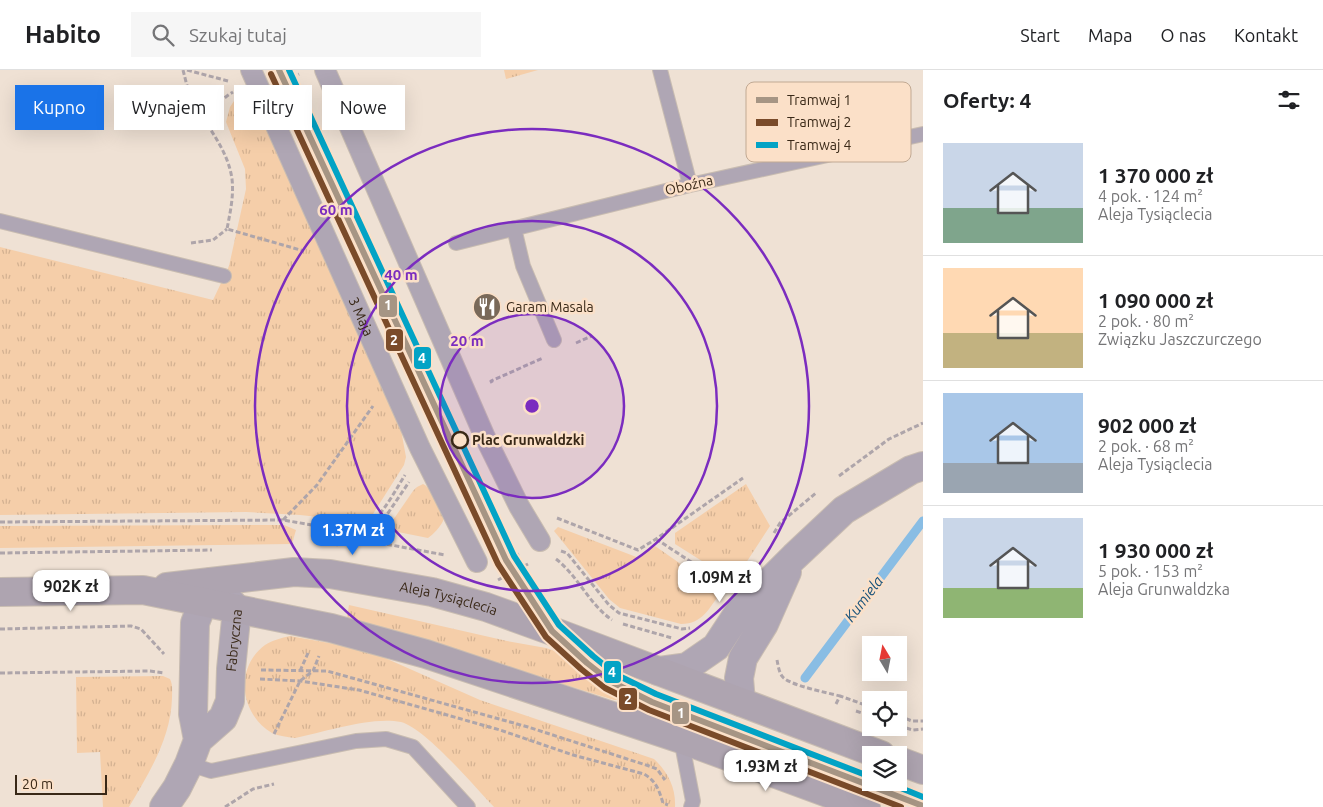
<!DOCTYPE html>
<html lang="pl">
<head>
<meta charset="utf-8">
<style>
  :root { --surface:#fff; --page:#f6f6f6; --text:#202124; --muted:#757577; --line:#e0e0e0; --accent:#1a73e8 }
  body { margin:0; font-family:Ubuntu,sans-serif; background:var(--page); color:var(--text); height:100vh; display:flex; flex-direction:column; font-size:19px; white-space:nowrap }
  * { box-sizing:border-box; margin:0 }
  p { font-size:16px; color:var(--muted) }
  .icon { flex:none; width:28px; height:28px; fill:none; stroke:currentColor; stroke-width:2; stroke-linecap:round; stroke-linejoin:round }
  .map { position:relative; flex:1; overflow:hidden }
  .side { display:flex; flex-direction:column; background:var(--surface); width:400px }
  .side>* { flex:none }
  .hud { position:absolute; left:15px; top:15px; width:475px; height:45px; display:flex; gap:10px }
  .needle { width:32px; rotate:350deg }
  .controls { position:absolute; left:862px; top:566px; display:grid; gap:10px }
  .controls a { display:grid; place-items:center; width:45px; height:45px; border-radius:0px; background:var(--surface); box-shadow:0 5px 20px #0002; font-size:25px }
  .scale { position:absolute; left:15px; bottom:12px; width:92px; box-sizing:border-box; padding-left:5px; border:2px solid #392817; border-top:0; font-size:14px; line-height:18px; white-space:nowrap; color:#392817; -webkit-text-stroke:4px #fbe0c8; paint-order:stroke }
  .price { position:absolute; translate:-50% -42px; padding:0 11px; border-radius:10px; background:#fff; color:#222; font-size:16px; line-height:32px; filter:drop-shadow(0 1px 2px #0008) }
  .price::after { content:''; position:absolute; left:50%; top:30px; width:15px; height:11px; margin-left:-8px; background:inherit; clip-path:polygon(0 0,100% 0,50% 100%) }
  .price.on { background:var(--accent); color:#fff }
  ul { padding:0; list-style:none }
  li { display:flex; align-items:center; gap:15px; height:125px; padding:0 20px }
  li+li { border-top:1px solid var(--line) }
  li span { display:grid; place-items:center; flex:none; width:140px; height:100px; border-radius:0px; color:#555 }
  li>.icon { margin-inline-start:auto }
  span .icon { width:60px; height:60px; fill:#fffc; stroke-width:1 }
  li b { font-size:21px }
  h2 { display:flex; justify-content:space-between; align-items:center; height:60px; padding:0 20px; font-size:21px }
  .chip { padding:0 18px; border-radius:0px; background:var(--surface); box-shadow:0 5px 20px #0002; font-size:18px; line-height:45px }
  .chip.on { background:var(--accent); color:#fff }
  header { display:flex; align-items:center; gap:30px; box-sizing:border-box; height:70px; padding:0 25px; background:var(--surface); border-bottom:1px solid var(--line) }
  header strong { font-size:24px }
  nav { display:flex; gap:28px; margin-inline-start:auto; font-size:18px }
  .search { width:350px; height:45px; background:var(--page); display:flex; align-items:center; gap:12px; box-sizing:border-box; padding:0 18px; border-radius:0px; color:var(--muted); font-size:19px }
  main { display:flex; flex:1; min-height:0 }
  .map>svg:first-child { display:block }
  .grass { fill:url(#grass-tufts) }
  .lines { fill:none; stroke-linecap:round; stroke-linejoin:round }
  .stream { stroke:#89bde4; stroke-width:9 }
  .service-casing { stroke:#c8bcb1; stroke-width:16 }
  .pedestrian-casing { stroke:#c8bcb1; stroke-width:22 }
  .minor-casing { stroke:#c8bcb1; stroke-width:30 }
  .tertiary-casing { stroke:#c8bcb1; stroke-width:30 }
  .secondary-casing { stroke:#c8bcb1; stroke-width:30 }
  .path { stroke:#aea5aa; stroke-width:3; stroke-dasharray:5 2.5; stroke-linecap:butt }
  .service { stroke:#afa6b4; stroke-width:14 }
  .pedestrian { stroke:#afa6b4; stroke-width:20 }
  .minor { stroke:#afa6b4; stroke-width:28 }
  .tertiary { stroke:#afa6b4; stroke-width:28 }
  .secondary { stroke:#aea4b0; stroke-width:28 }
  .tram-1-casing { stroke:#fbe0c8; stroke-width:10 }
  .tram-2-casing { stroke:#fbe0c8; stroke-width:10 }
  .tram-3-casing { stroke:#fbe0c8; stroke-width:10 }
  .tram-1 { stroke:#a69584; stroke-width:6 }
  .tram-2 { stroke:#7a4b2a; stroke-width:6 }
  .tram-3 { stroke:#03a3c5; stroke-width:6 }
  .ring { fill:none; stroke:#7b2cbf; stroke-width:2.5 }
  .stop-dot { fill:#fbe0c8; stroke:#392817; stroke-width:2.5 }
  .labels { text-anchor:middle; stroke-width:5; stroke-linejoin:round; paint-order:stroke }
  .street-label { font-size:14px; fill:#392817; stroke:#fbe0c8 }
  .poi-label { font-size:14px; fill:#392817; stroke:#fbe0c8; text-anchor:start }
  .stop-label { font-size:14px; font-weight:bold; fill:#392817; stroke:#fbe0c8; text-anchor:start }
  .water-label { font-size:15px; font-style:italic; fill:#16517a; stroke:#fbe0c8 }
  .key { fill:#fbe0c8; stroke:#c1a993; stroke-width:1 }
  .key-label { font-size:14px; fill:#392817 }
  .centre { fill:#7b2cbf; stroke:#fbe0c8; stroke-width:2.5 }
  .ring-label { font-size:15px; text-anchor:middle; font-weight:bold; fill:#7b2cbf; stroke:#fbe0c8; stroke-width:5; stroke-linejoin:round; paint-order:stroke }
  .line-badge { stroke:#fbe0c8; stroke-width:2 }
  .badge-label { font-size:14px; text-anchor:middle; font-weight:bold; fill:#fff }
</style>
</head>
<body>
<header>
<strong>Habito</strong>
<div class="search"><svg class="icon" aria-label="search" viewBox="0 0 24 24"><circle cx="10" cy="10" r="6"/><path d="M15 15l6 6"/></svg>Szukaj tutaj</div>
<nav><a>Start</a><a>Mapa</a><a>O nas</a><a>Kontakt</a></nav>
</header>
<main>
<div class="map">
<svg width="923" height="737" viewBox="0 0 923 737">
  <defs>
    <pattern id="grass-tufts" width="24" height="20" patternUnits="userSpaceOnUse" patternTransform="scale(1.25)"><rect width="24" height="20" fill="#f5cea9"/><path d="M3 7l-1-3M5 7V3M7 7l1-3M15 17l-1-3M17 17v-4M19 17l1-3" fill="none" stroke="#d3b191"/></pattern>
  </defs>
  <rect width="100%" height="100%" fill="#efe1d4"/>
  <path class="grass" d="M504 0H538L506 9Z
    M242 26H253L401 360 406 387 404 395 373 444 355 451 300 445 246 442 0 445V177L213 230 229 196 246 119 245 99 226 52 230 37 234 31Z
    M423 414C430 416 446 444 443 451 441 456 433 465 428 468L393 461 391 453 413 421 417 417Z
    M746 414 770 456 742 499 732 510 675 474V463Z
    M284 455 296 460 292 474 0 478V456Z
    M558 457 639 488 655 476 721 522C709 538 703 554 681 554L620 538 609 529 554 461Z
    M349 535 507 571 546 578 564 584 618 623V630H614L347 547Z
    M290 566 340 575 376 584 480 630 654 689C668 702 676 718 675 737H494C475 717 425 658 401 652 371 646 325 662 295 668 287 667 279 666 272 663 240 644 234 598 265 575 273 570 281 568 290 566Z
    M163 606 170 609C173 615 172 621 172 628 171 668 149 703 129 737H103L100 682 77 683 76 607Z"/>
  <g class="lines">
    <path class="stream" d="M805 608 923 451"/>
    <defs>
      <path id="service" d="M660 0 690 115
        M0 151 224 206
        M514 158 523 196 554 270
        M456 173 690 115 923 64
        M681 669 693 731 691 737
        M189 694 211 701 356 671 386 669 413 677 468 737"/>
      <g id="pedestrian">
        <path id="s1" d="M251 0 420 378 477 492"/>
        <path d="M325 0 484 365 519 436 540 471"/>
      </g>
      <g id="minor">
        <path id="s2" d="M164 737 177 718 189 694 198 670 223 648 230 631 231 599 237 539 211 512 195 553 193 644 198 670"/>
      </g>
      <path id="tertiary" d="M658 601 687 597 716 577 739 542 794 487 844 440 911 400 923 396
        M741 632 739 608 743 588 764 554 787 502"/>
      <g id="secondary">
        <path id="s3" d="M167 517 294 502 330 504 432 522 486 537 552 561 881 685"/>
        <path d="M0 522 143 520 331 558 426 584 681 669 866 737"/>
        <path d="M899 691 923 700"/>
      </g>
    </defs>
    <use href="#service" class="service-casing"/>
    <use href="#pedestrian" class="pedestrian-casing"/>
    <use href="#minor" class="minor-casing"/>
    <use href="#tertiary" class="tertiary-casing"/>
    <use href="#secondary" class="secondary-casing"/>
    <path class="path" d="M183 0C186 11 188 23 194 33 208 58 228 80 232 109 234 126 230 143 227 159L304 181
      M187 0 228 11
      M285 11 299 4
      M206 51C213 39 221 29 233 22
      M191 173 213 170 227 159
      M373 210 386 204
      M576 273 592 266
      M492 313 491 311 543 288
      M839 406 889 369 923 353
      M557 448 638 480 656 469 743 408
      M283 450 317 415 373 336
      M0 452 283 450 312 455 353 468 445 485
      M774 463 780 453 816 423
      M656 469 725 514
      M336 476C342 447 350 463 367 455 382 447 396 419 405 405
      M352 477 353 468 375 458 382 452 409 412
      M561 481 567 483 609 535 619 543 682 559 690 558
      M0 483 212 480
      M556 489C578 506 589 534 612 550
      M502 492 519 484
      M498 510 528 494
      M623 554 672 568
      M0 559 131 556 141 559 164 584
      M777 590C778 595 779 602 782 606 787 615 829 623 840 626
      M261 600 327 601 528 657 649 696 657 699 665 710
      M300 601 308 583
      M0 603 150 601 164 603
      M260 609 300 611 359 620 500 660 573 685 644 704C656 711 659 720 663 733L668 735
      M836 634 840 626 871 637
      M856 641 871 646
      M899 646 912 651H923
      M899 656 913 660 923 659
      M274 664 300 611 313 601 319 586
      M225 737 253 719 274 714"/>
    <use href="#service" class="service"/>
    <use href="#pedestrian" class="pedestrian"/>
    <use href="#minor" class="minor"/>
    <use href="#tertiary" class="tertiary"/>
    <use href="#secondary" class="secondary"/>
    <defs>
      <path id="tram-1" d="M279 0 506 490 552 561 587 593 610 611 652 632 923 736"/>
      <path id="tram-2" d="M271 4 498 494 546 567 581 599 605 618 649 640 901 737"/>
      <path id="tram-3" d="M289 0 514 486 559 555 593 586 615 604 656 624 871 707
        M886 712 923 727"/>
    </defs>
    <use href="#tram-1" class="tram-1-casing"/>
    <use href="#tram-2" class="tram-2-casing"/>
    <use href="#tram-3" class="tram-3-casing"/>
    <use href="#tram-1" class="tram-1"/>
    <use href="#tram-2" class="tram-2"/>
    <use href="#tram-3" class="tram-3"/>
  </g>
  <circle cx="532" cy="336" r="92" fill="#7b2cbf" fill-opacity=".12"/>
  <g class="ring">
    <circle cx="532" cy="336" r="92"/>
    <circle cx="532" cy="336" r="185"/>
    <circle cx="532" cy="336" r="277"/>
  </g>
  <defs>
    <symbol id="restaurant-disc" viewBox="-11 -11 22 22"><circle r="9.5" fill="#796959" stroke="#fbe0c8"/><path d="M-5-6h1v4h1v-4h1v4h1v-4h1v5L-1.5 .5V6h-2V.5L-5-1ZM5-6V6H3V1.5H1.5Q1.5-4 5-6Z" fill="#fff"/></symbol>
  </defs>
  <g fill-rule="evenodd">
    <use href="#restaurant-disc" x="471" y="221" width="32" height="32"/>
  </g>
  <circle class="stop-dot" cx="460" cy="370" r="8"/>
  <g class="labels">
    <g class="street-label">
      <text transform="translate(689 115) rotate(-13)" y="5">Oboźna</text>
      <text dy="5" stroke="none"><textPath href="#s1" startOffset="270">3 Maja</textPath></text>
      <text dy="5" stroke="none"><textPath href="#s3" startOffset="285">Aleja Tysiąclecia</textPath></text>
      <text dy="5" stroke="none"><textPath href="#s2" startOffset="188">Fabryczna</textPath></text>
    </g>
    <g class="poi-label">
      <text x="506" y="242">Garam Masala</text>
    </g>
    <g class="stop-label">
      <text x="472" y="375">Plac Grunwaldzki</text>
    </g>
    <g class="water-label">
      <text transform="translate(864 529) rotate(-53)" y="5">Kumiela</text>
    </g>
  </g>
  <rect x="746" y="12" width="165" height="80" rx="8" class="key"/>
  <rect x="756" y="27" width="22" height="6" fill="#a69584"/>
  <rect x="756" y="49" width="22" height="7" fill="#7a4b2a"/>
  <rect x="756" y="72" width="22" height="6" fill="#03a3c5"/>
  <g class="key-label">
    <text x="787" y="35">Tramwaj 1</text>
    <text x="787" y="57">Tramwaj 2</text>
    <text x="787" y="80">Tramwaj 4</text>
  </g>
  <circle cx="532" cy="336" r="8" class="centre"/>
  <g class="ring-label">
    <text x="336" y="145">60 m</text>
    <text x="401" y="210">40 m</text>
    <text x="467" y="276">20 m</text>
  </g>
  <g class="line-badge">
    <rect x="378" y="224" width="20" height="24" rx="5" fill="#a69584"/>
    <rect x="385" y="258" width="19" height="24" rx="5" fill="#7a4b2a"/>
    <rect x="413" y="276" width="19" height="24" rx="5" fill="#03a3c5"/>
    <rect x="603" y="590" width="19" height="24" rx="5" fill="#03a3c5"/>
    <rect x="618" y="617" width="20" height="24" rx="5" fill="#7a4b2a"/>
    <rect x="671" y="631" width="19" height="24" rx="5" fill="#a69584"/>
  </g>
  <g class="badge-label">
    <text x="388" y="240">1</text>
    <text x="394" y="275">2</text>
    <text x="422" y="293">4</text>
    <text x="612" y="607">4</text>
    <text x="628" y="634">2</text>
    <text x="681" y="648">1</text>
  </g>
</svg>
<div class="controls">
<a><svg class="needle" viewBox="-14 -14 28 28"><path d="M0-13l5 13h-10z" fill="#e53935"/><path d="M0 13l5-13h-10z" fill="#757577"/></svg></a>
<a><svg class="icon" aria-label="locate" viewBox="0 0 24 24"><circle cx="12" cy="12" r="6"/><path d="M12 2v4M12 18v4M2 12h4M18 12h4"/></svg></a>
<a><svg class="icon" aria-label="layers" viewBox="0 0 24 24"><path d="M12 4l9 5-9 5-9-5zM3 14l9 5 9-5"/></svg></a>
</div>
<div class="scale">20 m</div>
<b class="price on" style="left:353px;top:486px">1.37M zł</b>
<b class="price" style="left:720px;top:533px">1.09M zł</b>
<b class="price" style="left:71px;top:542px">902K zł</b>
<b class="price" style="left:766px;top:722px">1.93M zł</b>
<div class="hud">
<a class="chip on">Kupno</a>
<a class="chip">Wynajem</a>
<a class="chip">Filtry</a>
<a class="chip">Nowe</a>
</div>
</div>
<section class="side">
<h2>Oferty: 4<svg class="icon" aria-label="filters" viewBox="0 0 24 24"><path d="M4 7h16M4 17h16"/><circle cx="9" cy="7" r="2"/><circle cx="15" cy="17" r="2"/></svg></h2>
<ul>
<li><span style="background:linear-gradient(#c9d6e8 65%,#7fa58c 0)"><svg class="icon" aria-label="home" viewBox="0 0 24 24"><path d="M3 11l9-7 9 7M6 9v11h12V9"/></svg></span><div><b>1 370 000 zł</b><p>4 pok. · 124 m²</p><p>Aleja Tysiąclecia</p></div></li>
<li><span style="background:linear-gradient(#ffd9b3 65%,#c2b280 0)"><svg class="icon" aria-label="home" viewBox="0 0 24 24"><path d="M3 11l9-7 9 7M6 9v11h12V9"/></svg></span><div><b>1 090 000 zł</b><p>2 pok. · 80 m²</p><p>Związku Jaszczurczego</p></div></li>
<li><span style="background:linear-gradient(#a9c7e8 70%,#9aa5b1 0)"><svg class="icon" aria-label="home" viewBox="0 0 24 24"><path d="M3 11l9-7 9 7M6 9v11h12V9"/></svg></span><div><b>902 000 zł</b><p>2 pok. · 68 m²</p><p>Aleja Tysiąclecia</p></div></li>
<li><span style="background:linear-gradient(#c9d6e8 70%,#8fb573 0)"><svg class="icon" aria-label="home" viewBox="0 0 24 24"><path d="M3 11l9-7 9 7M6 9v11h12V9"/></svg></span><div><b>1 930 000 zł</b><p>5 pok. · 153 m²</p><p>Aleja Grunwaldzka</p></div></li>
</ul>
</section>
</main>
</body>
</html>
